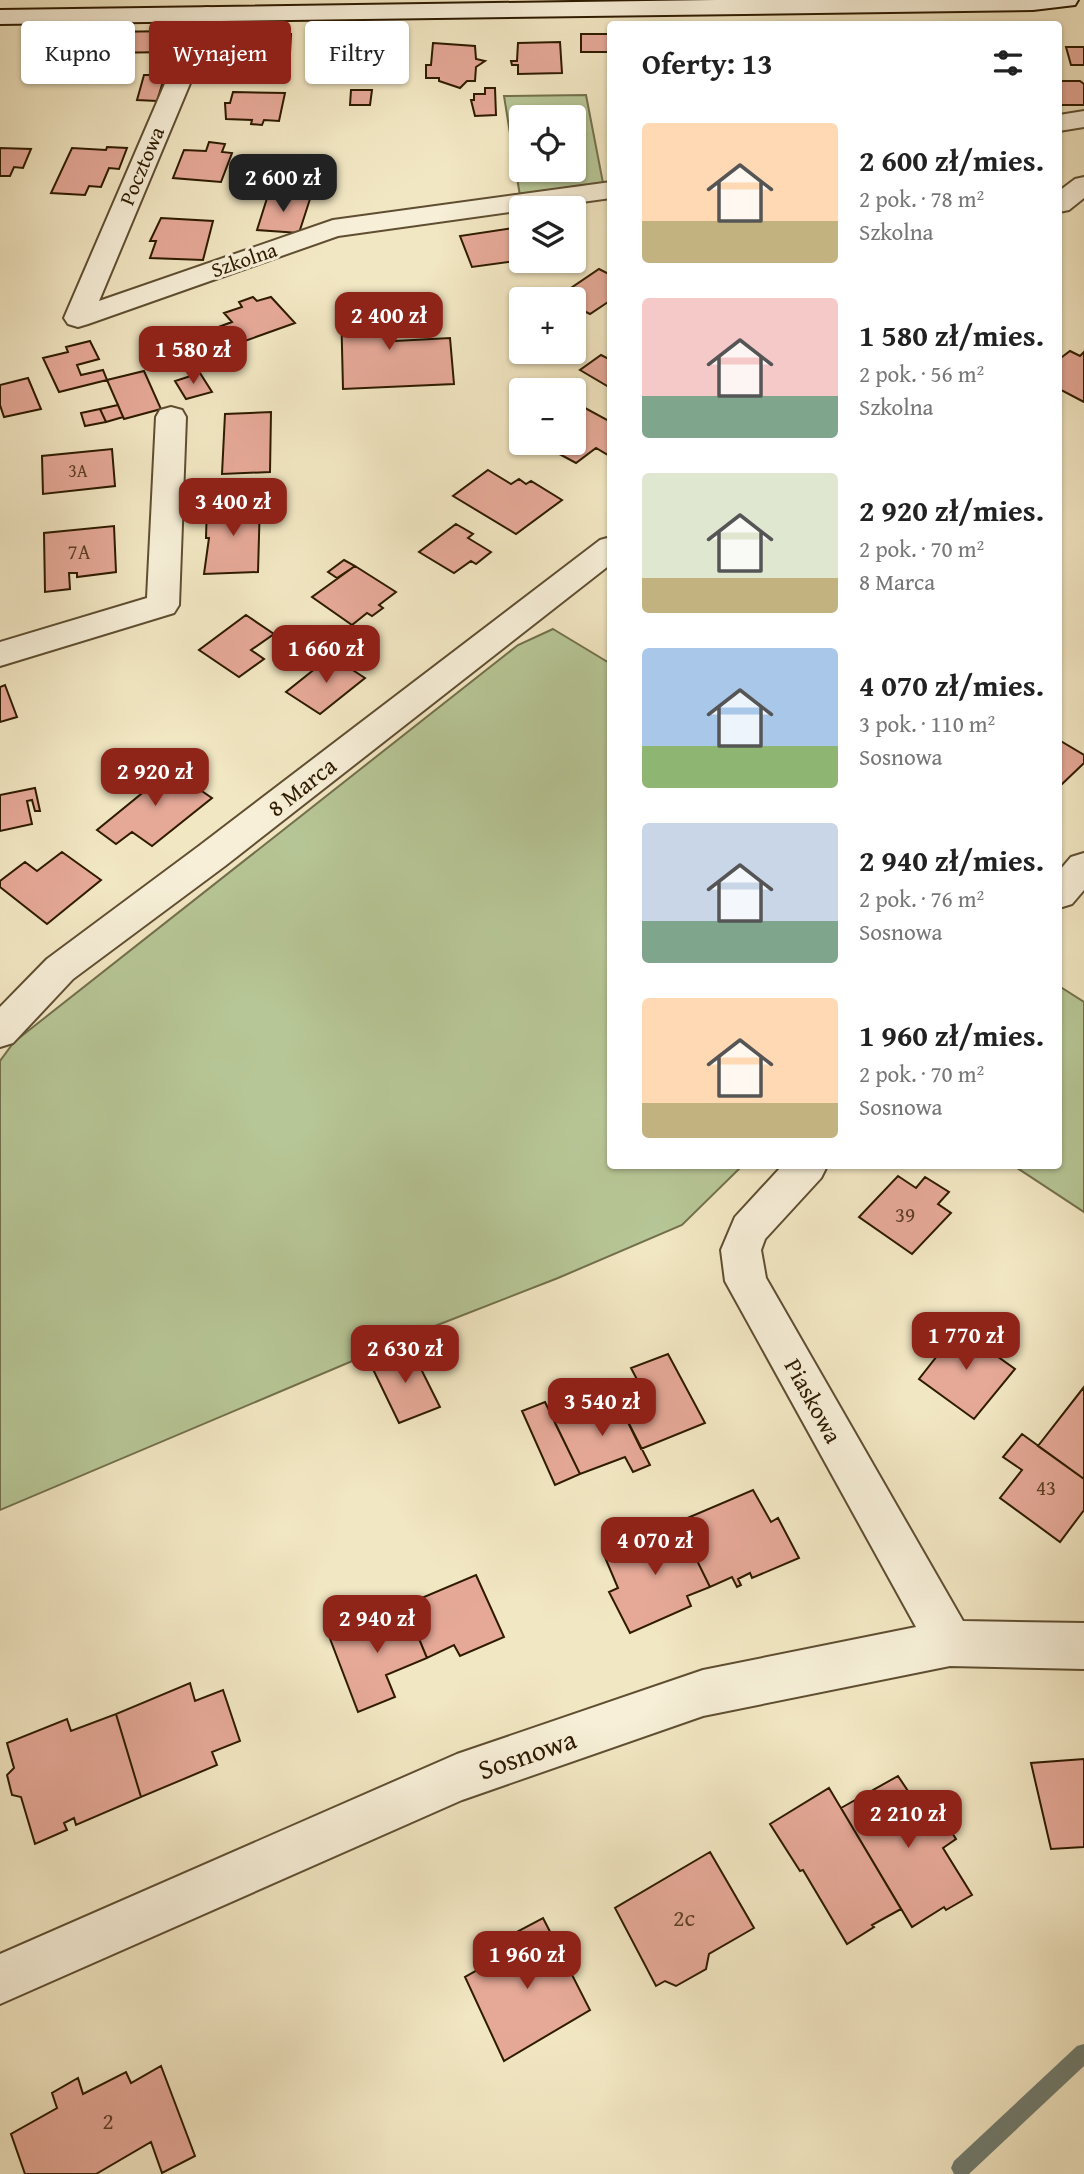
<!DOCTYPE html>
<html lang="pl">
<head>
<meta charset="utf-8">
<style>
  :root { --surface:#fff; --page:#f6f6f6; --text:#222; --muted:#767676; --accent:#8f2418 }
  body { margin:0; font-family:"Gentium Book Plus",serif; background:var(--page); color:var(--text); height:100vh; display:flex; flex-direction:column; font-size:26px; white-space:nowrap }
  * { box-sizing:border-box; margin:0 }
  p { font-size:23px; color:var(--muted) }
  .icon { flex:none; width:38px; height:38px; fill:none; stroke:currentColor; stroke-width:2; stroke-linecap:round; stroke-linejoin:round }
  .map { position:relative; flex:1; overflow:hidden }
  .drawer { position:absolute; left:607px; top:21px; width:455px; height:1148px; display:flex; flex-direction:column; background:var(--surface); border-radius:7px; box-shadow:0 2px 5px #0004 }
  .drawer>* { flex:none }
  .banner { position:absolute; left:21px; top:21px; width:481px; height:63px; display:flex; gap:14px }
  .fabs { position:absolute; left:509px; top:105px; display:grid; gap:14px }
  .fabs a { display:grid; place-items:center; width:77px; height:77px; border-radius:7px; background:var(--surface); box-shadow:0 2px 5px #0004; font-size:35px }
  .price { position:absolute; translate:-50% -60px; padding:0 16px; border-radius:14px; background:var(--accent); color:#fff; font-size:23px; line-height:46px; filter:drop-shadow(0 2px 4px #0008) }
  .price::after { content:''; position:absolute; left:50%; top:42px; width:21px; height:16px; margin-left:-10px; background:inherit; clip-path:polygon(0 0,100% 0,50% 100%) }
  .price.active { background:#222; color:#fff }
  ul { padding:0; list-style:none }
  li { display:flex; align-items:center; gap:21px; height:175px; padding:0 35px }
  li span { display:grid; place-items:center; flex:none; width:196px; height:140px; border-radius:7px; color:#555 }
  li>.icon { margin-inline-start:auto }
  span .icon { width:84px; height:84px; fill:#fffc; stroke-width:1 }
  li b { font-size:30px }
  h2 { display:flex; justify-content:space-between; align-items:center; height:84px; padding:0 35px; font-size:30px }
  .tag { padding:0 24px; border-radius:7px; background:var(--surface); box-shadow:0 2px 5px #0004; font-size:24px; line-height:63px }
  .tag.active { background:var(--accent); color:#fff }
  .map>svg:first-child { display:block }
  .green { fill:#b7c696; stroke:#72704b; stroke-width:2; fill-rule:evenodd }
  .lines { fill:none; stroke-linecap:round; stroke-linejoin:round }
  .stream { fill:#717d71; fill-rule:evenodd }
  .building { fill:#e6a998; stroke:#2e1b00; stroke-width:2 }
  .minor-casing { stroke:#5f4e31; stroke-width:4 }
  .tertiary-casing { stroke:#5f4e31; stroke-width:4 }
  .secondary-casing { stroke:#2e1b00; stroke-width:4 }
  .minor { fill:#f7efd8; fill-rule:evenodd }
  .tertiary { fill:#f7efd8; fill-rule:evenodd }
  .secondary { fill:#f7efd8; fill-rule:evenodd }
  .labels { text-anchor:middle; stroke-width:6; stroke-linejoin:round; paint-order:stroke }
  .far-number-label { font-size:18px; fill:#5c3e26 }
  .far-street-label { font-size:21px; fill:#2e1b00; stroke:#f7efd8 }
  .number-label { font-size:21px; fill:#5c3e26 }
  .street-label { font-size:24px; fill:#2e1b00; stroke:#f7efd8 }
  .near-number-label { font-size:24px; fill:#5c3e26 }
  .near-street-label { font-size:28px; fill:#2e1b00; stroke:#f7efd8 }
</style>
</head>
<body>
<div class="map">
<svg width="1084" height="2174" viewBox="0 0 1084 2174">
  <rect width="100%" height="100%" fill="#f2e7c3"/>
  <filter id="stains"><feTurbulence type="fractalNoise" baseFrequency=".00286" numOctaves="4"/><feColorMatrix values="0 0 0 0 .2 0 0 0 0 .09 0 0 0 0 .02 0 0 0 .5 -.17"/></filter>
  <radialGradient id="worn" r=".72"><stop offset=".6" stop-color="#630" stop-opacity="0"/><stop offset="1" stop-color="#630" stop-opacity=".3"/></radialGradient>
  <path class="green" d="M586 95 603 183 520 196 504 96ZM522 117H574V170H522Z
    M553 629 611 664V1166H742L682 1225 558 1278 435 1326 0 1510V1061L14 1042 518 645Z
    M1059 986 1084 1002V1212L1014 1166H1059Z"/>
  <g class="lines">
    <path class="stream" d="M1084 2044V2066L969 2174H954L951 2168 954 2161 1077 2046Z"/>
  </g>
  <path class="building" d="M174 31 171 52 101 53 105 32Z
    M259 32H266L265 35 291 34 290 53 233 54 234 36 259 35Z
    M581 34H611V52H581Z
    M560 42 562 73 518 74V65H512L511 61H517L518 43Z
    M356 43H399L397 67H353Z
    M433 43 475 46 476 59 485 61 476 67 475 81H467L460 88 439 81V78H426V65H431Z
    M1066 47H1084V65H1071Z
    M312 69 343 70 341 79 311 78Z
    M144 75H165L157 101 137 100Z
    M1059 81H1080L1084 84V105H1059Z
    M485 88H495L496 115 475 116 471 100H474V94H485Z
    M351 90H372L370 105H350Z
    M233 92 285 93 279 121 264 120 262 125 251 124 252 120 226 119 225 103H230Z
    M209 142 225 144 222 152 232 153 221 182 173 178 184 150 206 151Z
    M107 147 127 148 119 169 109 168 101 187 89 186 85 195 51 193 72 148 106 150Z
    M0 148 31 149 23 168 14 167 10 176H0Z
    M268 195 310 199 299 233 257 230Z
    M161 218 213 221 203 260 150 258 156 241H150Z
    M513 228 522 249V260L472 267 460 236Z
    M599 269 611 275V300L590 314 574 306 572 299 580 293 571 288Z
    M253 297 257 301 271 297 295 323 228 347 213 329 232 322 224 313 242 307 239 302Z
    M394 304 395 341 450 338 454 384 343 389 341 306Z
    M90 341 99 359 77 365 81 375 103 370 107 380 59 392 43 358 68 352 66 347Z
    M1070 351 1080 356 1084 352V402L1059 389V356L1062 357Z
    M601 355 611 360 609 387 580 370Z
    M144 371 161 409 124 419 107 380Z
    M200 373 212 392 186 399 175 381Z
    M28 378 41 409 4 417 0 405V385Z
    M574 402 611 422V453L608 455 596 448 576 463 539 443H574Z
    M118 405 123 417 106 422 100 409Z
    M100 409 106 422 85 426 81 413Z
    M271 412 270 472 222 474 225 414Z
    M112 449 115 486 43 494 42 456Z
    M488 470 511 484 519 479 526 484 531 481 562 500 516 534 453 496Z
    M260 501 258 572 204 574 209 538H206L207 504Z
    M456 524 473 534 468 538 491 552 476 564 471 561 454 573 419 552Z
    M114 526 116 572 77 577V573H69L70 589 45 592 44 533Z
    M344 560 355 566 337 578 328 572Z
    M355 566 396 592 379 605 383 608 372 616 367 613 352 625 312 597Z
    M246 615 274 634 251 650 264 659 239 677 199 650Z
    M331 656 365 678 320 714 286 692Z
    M5 685 17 717 0 722V687Z
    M1059 740 1084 755V763L1059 787Z
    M171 770 212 798 152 846 132 832 116 844 97 830 141 794 126 784 142 772 156 781Z
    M35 788 40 811H35L32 800 27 801 32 824 0 831V795Z
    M62 852 101 880 47 924 0 887V881L25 862 37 871Z
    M898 1176 916 1188 925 1177 949 1192 938 1204 951 1213 912 1254 859 1217Z
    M952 1324 1015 1369 974 1419 919 1379 944 1347 938 1341Z
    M410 1347 440 1407 399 1423 370 1363Z
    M668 1354 705 1423 641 1449 616 1398 642 1389 631 1368Z
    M1084 1387V1479L1038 1446Z
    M616 1398 650 1465 633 1472 625 1457 580 1474 555 1423Z
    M545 1402 580 1474 555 1485 522 1411Z
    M1022 1434 1084 1479V1510L1060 1542 1000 1498 1022 1470 1003 1457Z
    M753 1490 771 1522 778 1518 799 1558 752 1578 750 1573 738 1579 741 1585 737 1587 732 1577 710 1587 678 1522Z
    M678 1522 710 1587 687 1596 691 1606 630 1633 609 1592 618 1588 604 1555Z
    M476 1575 504 1637 460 1656 454 1645 427 1658 405 1605Z
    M405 1605 427 1658 386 1675 395 1697 358 1712 329 1636Z
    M190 1683 195 1701 223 1690 240 1741 212 1752 217 1765 141 1797 116 1714Z
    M116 1714 141 1797 76 1825 74 1818 64 1823 67 1830 35 1844 21 1797 12 1795 7 1775 14 1768 7 1743 67 1719 71 1731Z
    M1084 1759V1847L1051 1849 1031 1763Z
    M898 1776 926 1818 938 1811 956 1839 943 1848 972 1895 946 1910 944 1907 912 1927 841 1808Z
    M829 1788 901 1909 872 1925 874 1927 847 1944 803 1870 800 1871 770 1824Z
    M710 1852 754 1928 709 1954 706 1969 676 1986 665 1981 656 1986 615 1908Z
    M543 1918 590 2010 504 2061 465 1977 515 1949 509 1936Z
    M161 2066 195 2156 162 2173 151 2142 96 2174H25L11 2134 57 2108 52 2093 78 2078 83 2094 126 2072 131 2083Z"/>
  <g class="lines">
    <defs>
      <path id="minor" d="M207 7 216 9 219 14 99 301 333 220 611 182V198L338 236 88 324 78 327 68 324 64 318 195 14 198 9Z
        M1084 111V127L1059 131V115Z
        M171 407 182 410 186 417 179 605 174 613 0 666V642L147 598 156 417 160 410Z
        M1084 853V890L1072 904 1059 908V871L1071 857Z
        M782 1166H827L821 1178 765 1239 761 1250 766 1278 963 1621 1084 1623V1669L950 1666 703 1716 462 1800 0 2004V1954L457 1754 703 1670 916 1627 725 1281 721 1250 735 1217Z"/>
      <path id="tertiary" d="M1084 177V198L1069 210 1059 212V191L1075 179Z
        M611 537V564L225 866 73 979 13 1043 0 1047V1007L47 959 199 846 600 540Z"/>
      <path id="secondary" d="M715 0H1078L1075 5 1033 10 0 24V10Z"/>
    </defs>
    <use href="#minor" class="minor-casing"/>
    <use href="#tertiary" class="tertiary-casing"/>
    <use href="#secondary" class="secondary-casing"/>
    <use href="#minor" class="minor"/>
    <use href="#tertiary" class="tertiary"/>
    <use href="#secondary" class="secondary"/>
  </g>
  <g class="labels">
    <g class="far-number-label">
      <text x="78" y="477">3A</text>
    </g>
    <g class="far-street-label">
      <text transform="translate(142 166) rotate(-67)" y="7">Pocztowa</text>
      <text transform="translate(244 260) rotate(-19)" y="7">Szkolna</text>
    </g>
    <g class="number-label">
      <text x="79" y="559">7A</text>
      <text x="905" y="1222">39</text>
      <text x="1046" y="1495">43</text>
    </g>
    <g class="street-label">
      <text transform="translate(302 787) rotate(-38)" y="8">8 Marca</text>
      <text transform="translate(813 1401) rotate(61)" y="8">Piaskowa</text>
    </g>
    <g class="near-number-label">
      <text x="684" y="1926">2c</text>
      <text x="108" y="2129">2</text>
    </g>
    <g class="near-street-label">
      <text transform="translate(527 1754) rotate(-19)" y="10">Sosnowa</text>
    </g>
  </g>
  <rect width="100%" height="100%" filter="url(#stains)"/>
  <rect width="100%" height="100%" fill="url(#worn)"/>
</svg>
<div class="fabs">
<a><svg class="icon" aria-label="locate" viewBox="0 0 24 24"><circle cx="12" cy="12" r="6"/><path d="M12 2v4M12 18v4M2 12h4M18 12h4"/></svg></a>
<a><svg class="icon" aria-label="layers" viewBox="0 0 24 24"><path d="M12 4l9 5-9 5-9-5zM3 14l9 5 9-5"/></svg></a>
<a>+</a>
<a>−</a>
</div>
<b class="price active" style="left:283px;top:214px">2 600 zł</b>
<b class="price" style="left:389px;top:352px">2 400 zł</b>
<b class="price" style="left:193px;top:386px">1 580 zł</b>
<b class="price" style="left:233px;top:538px">3 400 zł</b>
<b class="price" style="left:326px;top:685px">1 660 zł</b>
<b class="price" style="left:155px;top:808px">2 920 zł</b>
<b class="price" style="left:966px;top:1372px">1 770 zł</b>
<b class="price" style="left:405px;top:1385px">2 630 zł</b>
<b class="price" style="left:602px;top:1438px">3 540 zł</b>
<b class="price" style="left:655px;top:1577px">4 070 zł</b>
<b class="price" style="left:377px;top:1655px">2 940 zł</b>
<b class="price" style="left:908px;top:1850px">2 210 zł</b>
<b class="price" style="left:527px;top:1991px">1 960 zł</b>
<div class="banner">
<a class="tag">Kupno</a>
<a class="tag active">Wynajem</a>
<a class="tag">Filtry</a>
</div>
<section class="drawer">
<h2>Oferty: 13<svg class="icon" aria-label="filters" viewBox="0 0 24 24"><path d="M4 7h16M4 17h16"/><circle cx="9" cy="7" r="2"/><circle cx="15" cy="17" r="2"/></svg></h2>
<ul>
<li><span style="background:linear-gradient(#ffd9b3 70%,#c2b280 0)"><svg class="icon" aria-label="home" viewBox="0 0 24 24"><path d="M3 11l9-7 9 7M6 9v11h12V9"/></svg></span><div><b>2 600 zł/mies.</b><p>2 pok. · 78 m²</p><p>Szkolna</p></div></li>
<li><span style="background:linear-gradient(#f6c9c9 70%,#7fa58c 0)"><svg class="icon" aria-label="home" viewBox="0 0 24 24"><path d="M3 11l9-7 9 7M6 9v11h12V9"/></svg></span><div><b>1 580 zł/mies.</b><p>2 pok. · 56 m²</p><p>Szkolna</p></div></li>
<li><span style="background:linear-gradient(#dfe7d0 75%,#c2b280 0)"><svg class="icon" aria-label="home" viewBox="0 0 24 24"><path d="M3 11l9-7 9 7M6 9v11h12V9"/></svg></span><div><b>2 920 zł/mies.</b><p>2 pok. · 70 m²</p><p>8 Marca</p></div></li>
<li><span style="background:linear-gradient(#a9c7e8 70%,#8fb573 0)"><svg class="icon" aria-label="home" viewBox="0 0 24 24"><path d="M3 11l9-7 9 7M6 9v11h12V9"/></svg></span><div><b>4 070 zł/mies.</b><p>3 pok. · 110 m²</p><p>Sosnowa</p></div></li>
<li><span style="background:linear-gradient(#c9d6e8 70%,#7fa58c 0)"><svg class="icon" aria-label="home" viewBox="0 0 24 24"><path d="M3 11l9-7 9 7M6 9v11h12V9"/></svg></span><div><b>2 940 zł/mies.</b><p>2 pok. · 76 m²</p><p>Sosnowa</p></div></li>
<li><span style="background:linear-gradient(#ffd9b3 75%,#c2b280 0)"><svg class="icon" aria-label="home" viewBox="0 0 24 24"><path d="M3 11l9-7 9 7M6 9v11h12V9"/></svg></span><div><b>1 960 zł/mies.</b><p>2 pok. · 70 m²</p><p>Sosnowa</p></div></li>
</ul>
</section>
</div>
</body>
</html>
